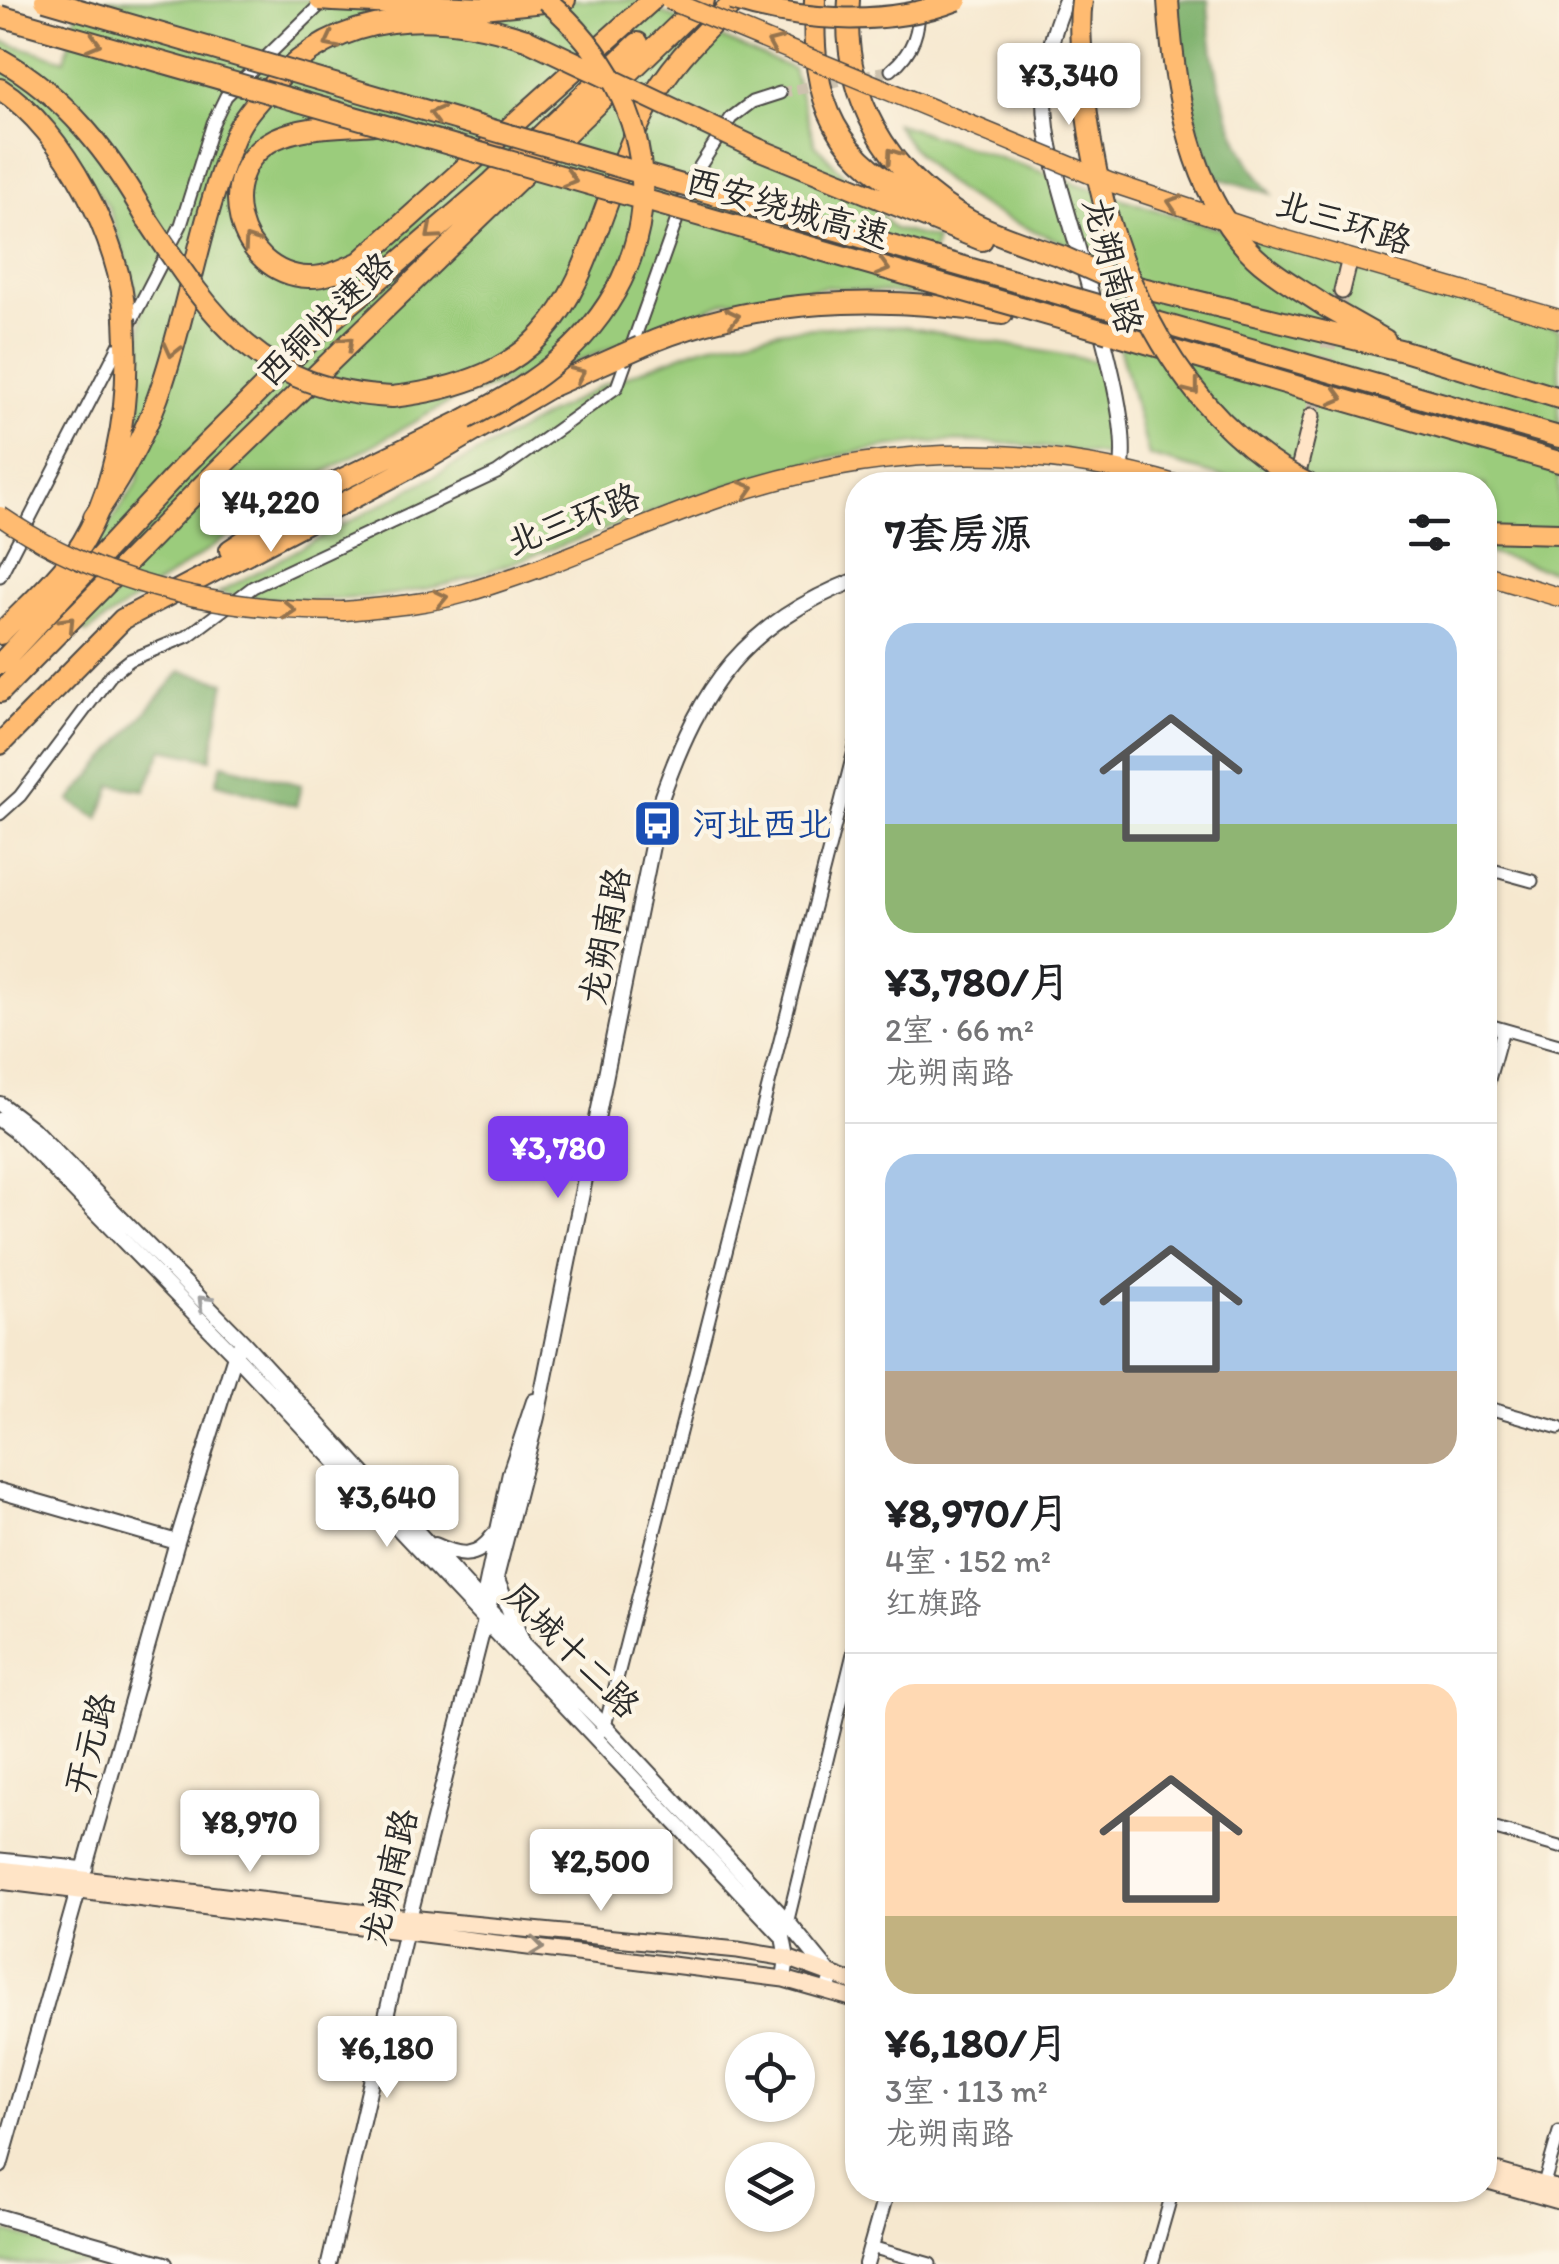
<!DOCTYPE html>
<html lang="zh">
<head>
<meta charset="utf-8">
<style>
  :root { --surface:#fff; --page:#f6f6f6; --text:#202124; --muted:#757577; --line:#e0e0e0; --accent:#7c3aed }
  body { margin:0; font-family:Itim,"LXGW WenKai TC",sans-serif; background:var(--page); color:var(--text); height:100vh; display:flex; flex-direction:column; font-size:38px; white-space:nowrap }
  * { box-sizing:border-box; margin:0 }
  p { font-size:32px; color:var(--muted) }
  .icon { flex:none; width:55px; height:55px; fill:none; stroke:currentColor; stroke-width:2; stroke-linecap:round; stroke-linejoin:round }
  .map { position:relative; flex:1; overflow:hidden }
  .drawer { position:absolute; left:845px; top:472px; width:652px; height:1730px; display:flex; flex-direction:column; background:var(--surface); border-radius:40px; box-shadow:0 2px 8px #0004 }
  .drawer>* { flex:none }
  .buttons { position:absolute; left:725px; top:2032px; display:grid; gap:20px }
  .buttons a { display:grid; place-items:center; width:90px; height:90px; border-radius:50%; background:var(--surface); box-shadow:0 2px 8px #0004; font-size:50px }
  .price { position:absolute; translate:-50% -85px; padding:0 22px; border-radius:10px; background:#fff; color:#222; font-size:32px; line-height:65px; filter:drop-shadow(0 2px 5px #0008) }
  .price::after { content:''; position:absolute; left:50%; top:60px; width:30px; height:22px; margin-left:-15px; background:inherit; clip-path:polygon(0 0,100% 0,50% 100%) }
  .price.active { background:var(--accent); color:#fff }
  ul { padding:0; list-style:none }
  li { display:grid; align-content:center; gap:20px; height:530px; padding:0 40px }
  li+li { border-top:2px solid var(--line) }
  li span { display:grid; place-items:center; height:310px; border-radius:30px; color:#555 }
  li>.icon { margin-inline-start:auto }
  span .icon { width:180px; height:180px; fill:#fffc; stroke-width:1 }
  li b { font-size:42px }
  h2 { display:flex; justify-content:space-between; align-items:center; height:120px; padding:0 40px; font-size:42px }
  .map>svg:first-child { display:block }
  .green { fill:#9bcc7b; stroke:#637c53; stroke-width:2.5 }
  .forest { fill:#7cb06b; stroke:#546e4b; stroke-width:2.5 }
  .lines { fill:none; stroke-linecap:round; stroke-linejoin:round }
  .minor-tunnel { stroke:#cdc2ae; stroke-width:11; stroke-dasharray:11 5.5; stroke-linecap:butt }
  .secondary-tunnel { stroke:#cdc2ae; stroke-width:15; stroke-dasharray:15 8; stroke-linecap:butt }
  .minor-casing { stroke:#494744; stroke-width:15 }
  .tertiary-casing { stroke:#494744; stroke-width:18 }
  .secondary-casing { stroke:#494744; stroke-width:19 }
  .trunk-casing { stroke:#494744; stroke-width:21 }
  .motorway-casing { stroke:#494744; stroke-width:24 }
  .minor { stroke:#fff; stroke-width:11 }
  .tertiary { stroke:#fff; stroke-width:14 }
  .secondary { stroke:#ffe4c6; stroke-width:15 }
  .trunk { stroke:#ffbb71; stroke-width:18 }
  .motorway { stroke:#ffbb71; stroke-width:20 }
  .trunk-bridge-casing { stroke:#494744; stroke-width:21; stroke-linecap:butt }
  .motorway-bridge-casing { stroke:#494744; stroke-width:24; stroke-linecap:butt }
  .trunk-bridge { stroke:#ffbb71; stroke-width:18 }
  .motorway-bridge { stroke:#ffbb71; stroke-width:20 }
  .oneway { stroke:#95734e }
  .oneway2 { stroke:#a0a0a0 }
  .oneway3 { stroke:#958878 }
  .labels { text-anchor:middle; stroke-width:9; stroke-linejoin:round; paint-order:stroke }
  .street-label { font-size:35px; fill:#2b2b2b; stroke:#fcf5e5 }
  .transit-label { font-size:35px; fill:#164399; stroke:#fcf5e5; text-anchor:start }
</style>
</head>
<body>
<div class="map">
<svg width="1559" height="2264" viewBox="0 0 1559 2264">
  <rect width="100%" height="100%" fill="#fcf5e5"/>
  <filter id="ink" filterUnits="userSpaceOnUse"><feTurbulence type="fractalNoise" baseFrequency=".01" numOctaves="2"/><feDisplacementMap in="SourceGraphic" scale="20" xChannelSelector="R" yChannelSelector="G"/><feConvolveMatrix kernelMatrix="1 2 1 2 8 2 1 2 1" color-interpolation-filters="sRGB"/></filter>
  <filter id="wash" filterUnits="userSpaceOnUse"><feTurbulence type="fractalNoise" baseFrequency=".0048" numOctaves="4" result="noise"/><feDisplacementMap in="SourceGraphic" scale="40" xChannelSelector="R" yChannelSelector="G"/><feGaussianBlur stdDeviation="2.25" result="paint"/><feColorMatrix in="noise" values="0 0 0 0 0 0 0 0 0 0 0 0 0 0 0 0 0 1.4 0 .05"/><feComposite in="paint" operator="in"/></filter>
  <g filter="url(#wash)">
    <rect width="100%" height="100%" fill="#f6e8cf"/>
    <path class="green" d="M80 0H634L793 69 815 144 894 229 936 239 922 296 827 287 727 301 561 368 459 397 314 478 86 633 56 605 138 481 142 309 108 206 25 98 0 77V41L65 60Z
      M895 123 1153 209 1559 329V573L1485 552V485H1251L1149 456 1094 255C1014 222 942 201 895 123Z
      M846 326 906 327 1102 362 1116 457C1049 448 977 436 910 444 749 463 602 537 449 584 373 601 295 605 218 593L603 385 704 346 785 330Z
      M4 2231 120 2264H0Z"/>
    <path class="forest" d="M1176 0H1208C1210 65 1229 146 1272 194L1216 177C1189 119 1179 63 1176 0Z
      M181 671 225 682 211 759 163 749 145 790 112 785 99 819 70 801Z
      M222 764 301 785 296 806 216 783Z"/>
  </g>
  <g filter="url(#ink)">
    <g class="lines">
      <path class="minor-tunnel" d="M780 93 891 70"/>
      <path class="secondary-tunnel" d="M1312 416 1342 291"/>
      <defs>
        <path id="minor" d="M891 70C914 51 920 30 919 0
          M0 576 181 225 213 123 226 96 325 0
          M0 814 20 796 111 675 130 660 188 636 253 587 497 473 617 387 691 180 731 118 752 102 780 93
          M1485 868 1532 881
          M1485 1024 1559 1045
          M1485 1094 1503 1029
          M1485 1407 1559 1428
          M597 1736 605 1726 858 735
          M1485 1826 1559 1847
          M0 1859 87 1868
          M786 1928 858 1633
          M1542 2190 1559 2132
          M871 2247 930 2264
          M1152 2264 1173 2190"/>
        <path id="tertiary" d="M1066 0C1048 41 1041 83 1047 128 1055 199 1149 434 1116 485
          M0 1104 33 1129 244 1343 490 1611 605 1726 787 1921 832 1976 827 1991
          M0 1120 21 1136 236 1356 783 1937 787 1958 784 1979
          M0 1491 177 1542
          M435 1545C459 1556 476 1560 493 1536
          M497 1580 521 1639
          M482 1607 510 1473 534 1401
          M0 2166 177 1542 237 1349
          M0 2217 165 2264
          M329 2264 406 1930 537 1417 662 796C702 684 744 624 858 579
          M866 2264 887 2190"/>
        <path id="secondary" d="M1342 291 1350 258
          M1295 485 1312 416
          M0 1869 409 1918 738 1950 787 1958 858 1984
          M0 1881 784 1979 858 2000
          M1485 2168 1559 2189
          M1485 2180 1559 2201"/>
        <path id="trunk" d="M1266 234 1559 319
          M1485 575 1559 597
          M344 611C385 607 426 604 465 593 553 567 635 527 722 497 872 446 1026 440 1178 485"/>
        <path id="motorway" d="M815 0C810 103 834 162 933 205
          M849 0C841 95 886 175 970 221 998 236 1033 246 1063 257
          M333 1 483 8 565 0
          M0 59C65 95 111 155 147 219
          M0 89C64 129 122 243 125 318
          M374 124C342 127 304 125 275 139 210 172 237 274 308 277 326 278 344 269 360 262L652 0
          M758 149 982 240
          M933 258 1063 295
          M1121 283 1404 351 1559 398
          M1325 306 1385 340
          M1125 313 1559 437
          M1108 332 1559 462
          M640 347C753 297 882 294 1002 314
          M392 397C592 374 573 257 645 112 666 68 702 34 736 0
          M94 517C122 476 148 430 163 382 190 300 202 213 236 133 244 115 260 99 273 84 341 9 436 9 526 39
          M1485 531 1559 533
          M230 550 324 488 466 419
          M0 634C25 608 54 583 75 554 114 498 129 410 126 343
          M0 664 184 466 324 327 492 182 638 43
          M0 692 205 483 704 0
          M0 744 123 619 425 460 552 386 622 355"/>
      </defs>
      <use href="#minor" class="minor-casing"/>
      <use href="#tertiary" class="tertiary-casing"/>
      <use href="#secondary" class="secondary-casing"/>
      <use href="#trunk" class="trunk-casing"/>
      <use href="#motorway" class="motorway-casing"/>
      <use href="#minor" class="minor"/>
      <use href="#tertiary" class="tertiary"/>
      <use href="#secondary" class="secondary"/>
      <use href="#trunk" class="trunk"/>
      <use href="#motorway" class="motorway"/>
      <defs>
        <path id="trunk-bridge" d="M669 0 1109 182 1266 234
          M0 516C102 586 223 611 344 611"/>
        <path id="motorway-bridge" d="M45 0 933 258
          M320 0 333 1
          M732 0C802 22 888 27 957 0
          M1082 0C1078 28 1082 56 1084 84 1095 238 1165 413 1310 485
          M1168 0C1173 84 1190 196 1255 257 1275 276 1302 290 1325 306
          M0 16 1108 332
          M526 39 758 149
          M147 219C214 320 260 391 392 397
          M1063 257 1121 283
          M1063 295 1125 313
          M125 318 126 343
          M622 355 640 347
          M466 419C496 403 524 388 550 367 680 263 667 103 546 0"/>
      </defs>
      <use href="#trunk-bridge" class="trunk-bridge-casing"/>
      <use href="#motorway-bridge" class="motorway-bridge-casing"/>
      <use href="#trunk-bridge" class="trunk-bridge"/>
      <use href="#motorway-bridge" class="motorway-bridge"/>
    </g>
    <defs><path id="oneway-chevron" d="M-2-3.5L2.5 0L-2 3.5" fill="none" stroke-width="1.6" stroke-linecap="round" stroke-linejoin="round" transform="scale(2.5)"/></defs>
    <g class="oneway">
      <use href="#oneway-chevron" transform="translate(331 42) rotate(153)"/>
      <use href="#oneway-chevron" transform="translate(94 43) rotate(16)"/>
      <use href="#oneway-chevron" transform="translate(774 44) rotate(-157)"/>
      <use href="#oneway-chevron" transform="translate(436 114) rotate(-164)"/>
      <use href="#oneway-chevron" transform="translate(893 155) rotate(-124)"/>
      <use href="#oneway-chevron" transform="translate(570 179) rotate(16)"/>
      <use href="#oneway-chevron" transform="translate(1174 203) rotate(-162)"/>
      <use href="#oneway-chevron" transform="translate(432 233) rotate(139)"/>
      <use href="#oneway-chevron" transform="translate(250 242) rotate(-125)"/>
      <use href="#oneway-chevron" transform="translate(883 268) rotate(16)"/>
      <use href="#oneway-chevron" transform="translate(733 317) rotate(-13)"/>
      <use href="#oneway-chevron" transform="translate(347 343) rotate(-44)"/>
      <use href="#oneway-chevron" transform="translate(172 350) rotate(104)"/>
      <use href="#oneway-chevron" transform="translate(578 374) rotate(-24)"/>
      <use href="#oneway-chevron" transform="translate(1193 388) rotate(52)"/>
      <use href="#oneway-chevron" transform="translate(1337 397) rotate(16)"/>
      <use href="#oneway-chevron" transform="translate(747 489) rotate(-17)"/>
      <use href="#oneway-chevron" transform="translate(441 598) rotate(-12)"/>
      <use href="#oneway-chevron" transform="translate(289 610) rotate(3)"/>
      <use href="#oneway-chevron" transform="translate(68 623) rotate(-46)"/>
    </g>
    <use class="oneway2" href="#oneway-chevron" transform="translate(204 1302) rotate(-135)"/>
    <use class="oneway3" href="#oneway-chevron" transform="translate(537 1947) rotate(7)"/>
  </g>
  <defs>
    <symbol id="bus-square" viewBox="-11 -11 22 22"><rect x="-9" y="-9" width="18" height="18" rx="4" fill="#1a4fb4" stroke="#fcf5e5"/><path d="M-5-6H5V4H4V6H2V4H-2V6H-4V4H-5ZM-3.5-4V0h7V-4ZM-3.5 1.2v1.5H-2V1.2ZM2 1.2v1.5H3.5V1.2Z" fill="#fff"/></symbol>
  </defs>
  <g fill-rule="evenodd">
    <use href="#bus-square" x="630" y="796" width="55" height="55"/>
  </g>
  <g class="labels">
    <g class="street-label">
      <text transform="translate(788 208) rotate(16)" y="12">西安绕城高速</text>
      <text transform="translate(1344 222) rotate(17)" y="12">北三环路</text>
      <text transform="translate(1113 265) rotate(75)" y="12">龙朔南路</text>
      <text transform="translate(325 319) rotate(-44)" y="12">西铜快速路</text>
      <text transform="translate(573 519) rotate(-21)" y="12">北三环路</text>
      <text transform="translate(605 936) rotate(-79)" y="12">龙朔南路</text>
      <text transform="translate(572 1650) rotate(45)" y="12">凤城十二路</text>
      <text transform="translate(90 1744) rotate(-75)" y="12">开元路</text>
      <text transform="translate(389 1877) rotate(-76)" y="12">龙朔南路</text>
    </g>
    <g class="transit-label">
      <text x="692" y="836">河址西北</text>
    </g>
  </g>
</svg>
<div class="buttons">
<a><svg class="icon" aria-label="locate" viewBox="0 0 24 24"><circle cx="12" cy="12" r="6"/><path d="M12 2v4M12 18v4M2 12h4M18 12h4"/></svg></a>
<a><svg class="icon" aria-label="layers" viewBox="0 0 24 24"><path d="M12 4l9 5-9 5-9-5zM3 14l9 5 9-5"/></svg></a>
</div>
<b class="price" style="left:1069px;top:128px">¥3,340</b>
<b class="price" style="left:271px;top:555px">¥4,220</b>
<b class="price active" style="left:558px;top:1201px">¥3,780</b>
<b class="price" style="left:387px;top:1550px">¥3,640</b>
<b class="price" style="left:250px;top:1875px">¥8,970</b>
<b class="price" style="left:601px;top:1914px">¥2,500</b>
<b class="price" style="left:387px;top:2101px">¥6,180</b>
<section class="drawer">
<h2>7套房源<svg class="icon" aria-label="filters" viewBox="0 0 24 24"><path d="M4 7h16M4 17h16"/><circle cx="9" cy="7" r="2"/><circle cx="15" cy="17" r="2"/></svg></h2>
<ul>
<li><span style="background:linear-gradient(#a9c7e8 65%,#8fb573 0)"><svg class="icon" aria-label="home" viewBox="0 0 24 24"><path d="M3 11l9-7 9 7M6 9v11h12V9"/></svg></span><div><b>¥3,780/月</b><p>2室 · 66 m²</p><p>龙朔南路</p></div></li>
<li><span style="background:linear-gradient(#a9c7e8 70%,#b9a48a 0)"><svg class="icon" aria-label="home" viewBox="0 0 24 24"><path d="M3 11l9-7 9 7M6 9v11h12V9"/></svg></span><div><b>¥8,970/月</b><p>4室 · 152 m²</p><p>红旗路</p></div></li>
<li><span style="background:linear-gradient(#ffd9b3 75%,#c2b280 0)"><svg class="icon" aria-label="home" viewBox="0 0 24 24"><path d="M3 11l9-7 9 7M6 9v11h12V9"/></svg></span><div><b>¥6,180/月</b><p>3室 · 113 m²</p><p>龙朔南路</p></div></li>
</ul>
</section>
</div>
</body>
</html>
